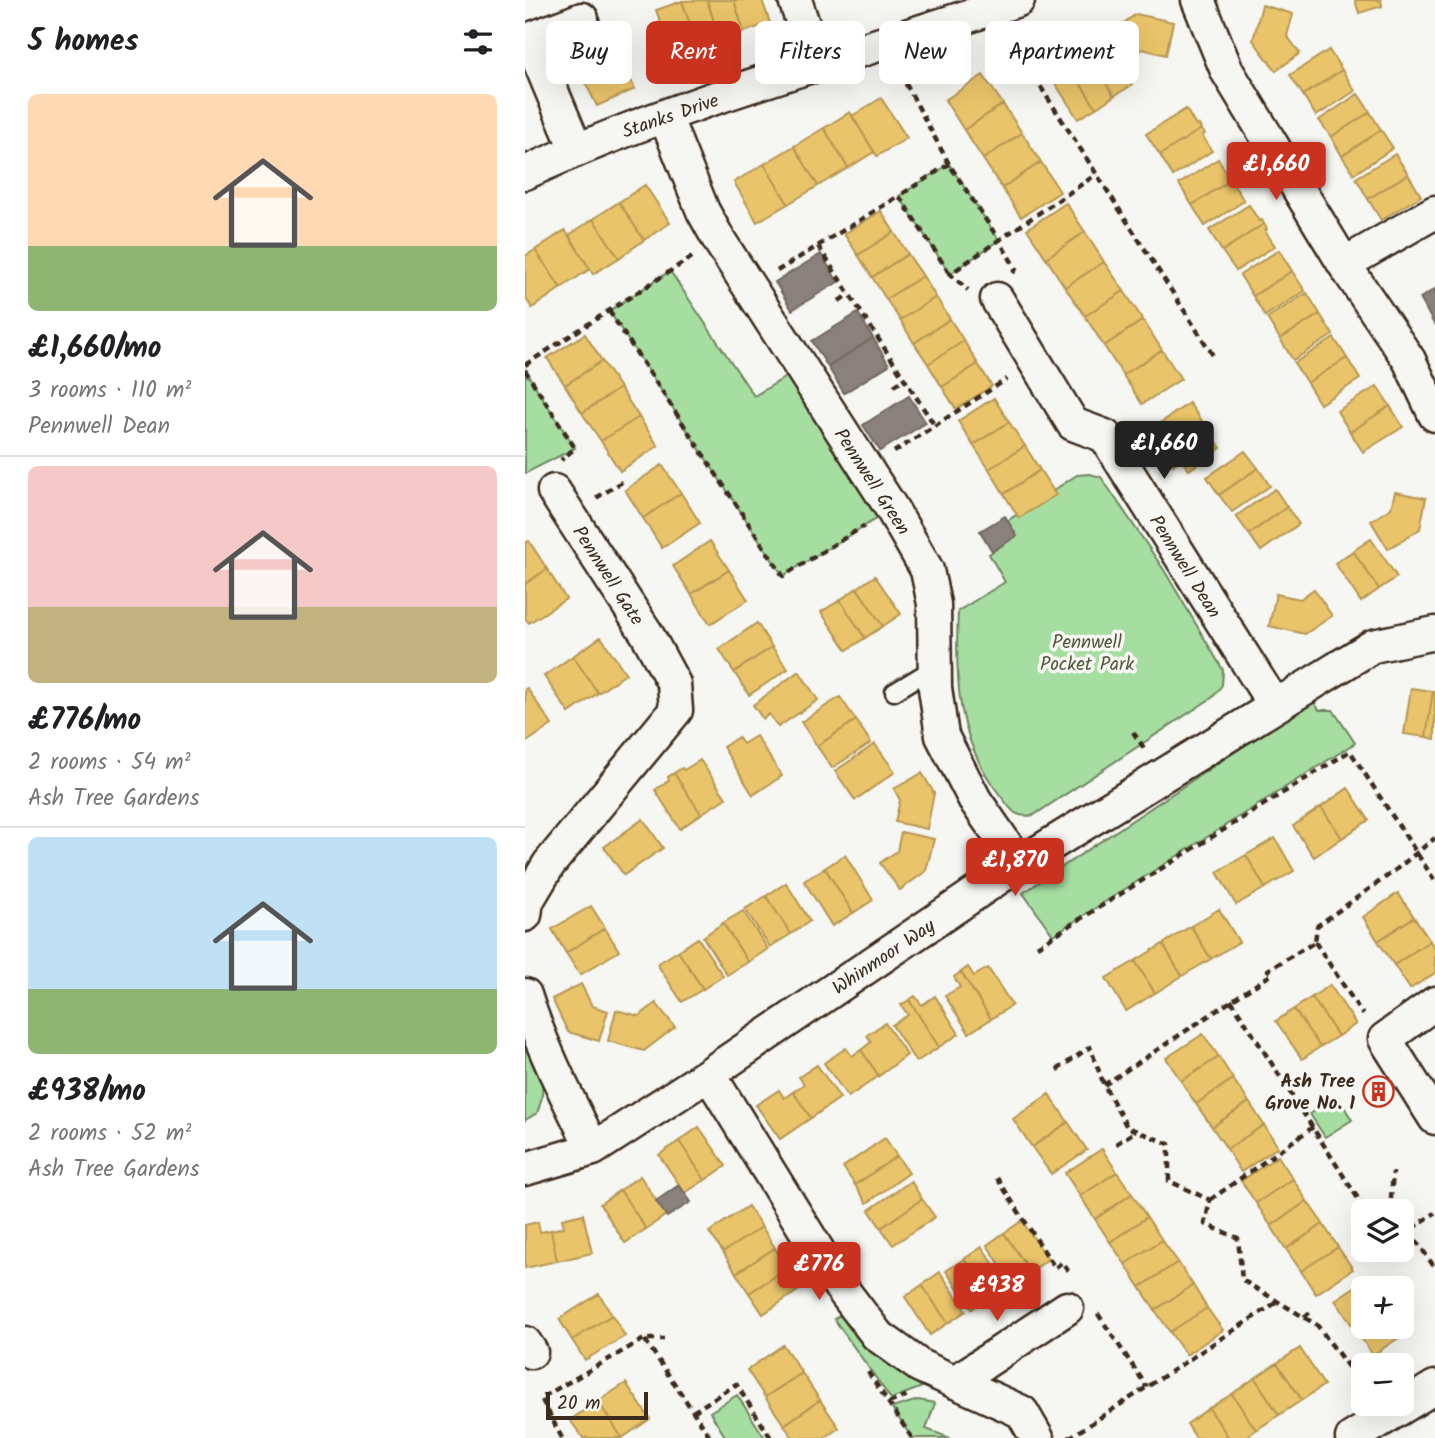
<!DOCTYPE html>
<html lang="en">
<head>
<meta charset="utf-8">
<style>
  :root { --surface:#fff; --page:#f2f2f2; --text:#202124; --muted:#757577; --line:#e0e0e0; --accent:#c8321e }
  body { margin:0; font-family:Kalam,sans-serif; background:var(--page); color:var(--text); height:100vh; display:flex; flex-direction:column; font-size:26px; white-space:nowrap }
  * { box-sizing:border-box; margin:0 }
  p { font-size:23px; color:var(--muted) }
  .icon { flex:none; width:38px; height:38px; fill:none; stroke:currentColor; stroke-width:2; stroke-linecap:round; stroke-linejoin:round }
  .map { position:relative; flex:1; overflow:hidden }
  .panel { display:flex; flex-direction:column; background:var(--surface); width:525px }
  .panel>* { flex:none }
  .guide { position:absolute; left:21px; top:21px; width:665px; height:63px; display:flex; gap:14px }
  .fabs { position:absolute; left:826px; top:1199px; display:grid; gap:14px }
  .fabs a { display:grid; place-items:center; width:63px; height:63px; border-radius:10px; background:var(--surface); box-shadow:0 7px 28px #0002; font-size:35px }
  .scale { position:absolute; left:21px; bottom:18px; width:102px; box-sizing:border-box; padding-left:7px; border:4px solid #3b2a1e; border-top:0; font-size:19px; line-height:24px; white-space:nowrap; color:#3b2a1e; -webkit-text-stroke:5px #f6f6f2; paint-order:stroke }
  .price { position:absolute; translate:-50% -60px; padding:0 16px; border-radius:7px; background:var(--accent); color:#fff; font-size:23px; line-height:46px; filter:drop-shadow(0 2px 4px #0008) }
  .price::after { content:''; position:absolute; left:50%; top:42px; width:21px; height:16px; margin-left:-10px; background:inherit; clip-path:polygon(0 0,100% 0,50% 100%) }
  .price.on { background:#222; color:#fff }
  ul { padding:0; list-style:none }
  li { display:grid; align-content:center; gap:14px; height:371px; padding:0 28px }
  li+li { border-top:2px solid var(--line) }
  li span { display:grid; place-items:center; height:217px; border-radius:10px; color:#555 }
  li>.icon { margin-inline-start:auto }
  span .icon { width:126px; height:126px; fill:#fffc; stroke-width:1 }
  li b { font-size:30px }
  h2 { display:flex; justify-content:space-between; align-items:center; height:84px; padding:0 28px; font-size:30px }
  .chip { padding:0 24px; border-radius:10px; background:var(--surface); box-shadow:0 7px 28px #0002; font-size:24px; line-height:63px }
  .chip.on { background:var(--accent); color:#fff }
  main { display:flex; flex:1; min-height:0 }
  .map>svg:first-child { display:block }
  .green { fill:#a6dea2; stroke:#708460; stroke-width:2 }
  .homes { fill:#e9c46a; stroke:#b59653; stroke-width:2 }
  .industry { fill:#8a817c; stroke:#726760; stroke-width:2 }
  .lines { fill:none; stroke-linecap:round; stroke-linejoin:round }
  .service-casing { stroke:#3b2a1e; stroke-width:21 }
  .minor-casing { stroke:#3b2a1e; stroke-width:37 }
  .path { stroke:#3b2a1e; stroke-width:4.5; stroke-dasharray:7 5; stroke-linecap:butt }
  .service { stroke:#f6f6f2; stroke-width:16 }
  .minor { stroke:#f6f6f2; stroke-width:32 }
  .labels { text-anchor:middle; stroke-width:7; stroke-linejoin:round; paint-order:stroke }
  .street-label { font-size:19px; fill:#3b2a1e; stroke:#f6f6f2 }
  .park-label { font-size:19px; fill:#56573f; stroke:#f6f6f2 }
  .poi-label { font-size:19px; font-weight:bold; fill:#3b2a1e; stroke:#f6f6f2; text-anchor:end }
</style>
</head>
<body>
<main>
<section class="panel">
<h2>5 homes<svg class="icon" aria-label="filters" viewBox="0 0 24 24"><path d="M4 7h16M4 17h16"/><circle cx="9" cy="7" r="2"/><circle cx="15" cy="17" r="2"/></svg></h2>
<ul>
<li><span style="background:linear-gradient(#ffd9b3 70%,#8fb573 0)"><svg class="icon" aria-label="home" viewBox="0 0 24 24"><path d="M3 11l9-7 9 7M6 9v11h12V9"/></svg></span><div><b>£1,660/mo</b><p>3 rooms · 110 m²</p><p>Pennwell Dean</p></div></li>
<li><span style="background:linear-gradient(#f6c9c9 65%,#c2b280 0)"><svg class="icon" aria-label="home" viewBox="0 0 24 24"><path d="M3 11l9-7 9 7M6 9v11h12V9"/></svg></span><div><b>£776/mo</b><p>2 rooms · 54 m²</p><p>Ash Tree Gardens</p></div></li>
<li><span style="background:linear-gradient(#bfe0f5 70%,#8fb573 0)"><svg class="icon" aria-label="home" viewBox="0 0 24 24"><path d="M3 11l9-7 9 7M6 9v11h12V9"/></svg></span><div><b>£938/mo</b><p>2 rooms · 52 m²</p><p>Ash Tree Gardens</p></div></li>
</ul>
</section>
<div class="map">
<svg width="910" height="1438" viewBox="0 0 910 1438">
  <rect width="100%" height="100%" fill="#f6f6f2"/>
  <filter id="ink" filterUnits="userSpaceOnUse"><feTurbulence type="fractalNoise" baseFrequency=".0143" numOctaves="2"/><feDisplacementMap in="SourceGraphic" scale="14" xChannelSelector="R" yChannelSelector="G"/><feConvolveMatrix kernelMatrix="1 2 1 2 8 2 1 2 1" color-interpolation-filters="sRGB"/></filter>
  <g filter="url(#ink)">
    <path class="green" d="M424 164 474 240 425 274 374 196Z
      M145 271 229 396 276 368 367 509 258 576 84 311Z
      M0 370 50 448 1 473 0 471Z
      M565 474 576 477 639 570 698 670 697 685 688 697 509 815C489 819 486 809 475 795 431 739 430 679 433 611L480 582 464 554 491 536 482 521 552 475Z
      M788 700 794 710H808L830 743 528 935 498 893Z
      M0 1045C17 1068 23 1086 12 1113L0 1120Z
      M813 1097 827 1120 800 1137 785 1114Z
      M321 1312C341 1344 364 1368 397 1387L366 1399 309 1319Z
      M212 1395 240 1438H201L185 1412Z
      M393 1400 410 1403 401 1429 425 1438H387L367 1408Z"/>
    <path class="homes" d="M182 0H209L219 32 195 40Z
      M182 0 195 40 173 47 157 1Z
      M209 0H237L245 23 219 32Z
      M830 0H856L857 6 834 13Z
      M157 1 173 47 148 56 131 10Z
      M737 5 768 14 762 36 775 53 751 71 728 40Z
      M611 14 648 22 641 55 617 49 603 59 585 33Z
      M79 23 94 55 65 68 60 56 52 59 44 39Z
      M582 45 607 85 589 96 564 57Z
      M804 50 817 70 778 95 765 75Z
      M94 55 110 89 72 106 60 82 70 78 65 68Z
      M564 57 589 96 571 108 546 69Z
      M546 69 571 108 553 119 528 80Z
      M817 70 830 91 791 116 778 95Z
      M458 75 478 104 439 130 420 100Z
      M833 94 845 112 806 137 794 120Z
      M356 98 382 138 352 156 327 116Z
      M478 104 497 133 458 159 439 130Z
      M661 109 671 126 674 125 676 129 635 155 621 134Z
      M325 112 349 152 323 168 299 128Z
      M845 112 856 130 817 156 806 137Z
      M299 128 323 168 293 186 269 146Z
      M676 129 680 134 677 135 687 151 648 176 635 155Z
      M856 130 868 148 829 174 817 156Z
      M497 133 516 162 477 188 458 159Z
      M269 146 293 186 263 204 239 164Z
      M870 154 883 174 843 199 831 178Z
      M693 159 706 180 667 205 654 184Z
      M516 162 535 192 496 217 477 188Z
      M239 164 263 204 232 222 209 182Z
      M883 174 896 196 856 220 843 199Z
      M706 180 719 201 680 226 667 205Z
      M120 185 145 223 119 240 94 202Z
      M94 202 119 240 94 258 68 219Z
      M541 203 560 232 521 258 502 229Z
      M724 205 734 221 737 220 739 224 697 251 684 230Z
      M356 211 369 232 333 255 319 234Z
      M68 219 94 258 68 274 44 235Z
      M739 224 742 229 740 231 750 246 711 271 697 251Z
      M40 230 65 269 36 288 10 250Z
      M369 232 383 254 347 277 333 255Z
      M560 232 579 262 540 287 521 258Z
      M10 250 36 288 7 308 0 297V256Z
      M754 250 767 271 728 296 715 275Z
      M383 254 398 276 361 299 347 277Z
      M579 262 599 291 560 316 540 287Z
      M767 271 780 291 740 316 728 296Z
      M398 276 411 297 375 320 361 299Z
      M599 291 618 320 579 346 560 316Z
      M782 293 795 314 755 339 742 318Z
      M411 297 425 319 389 343 375 320Z
      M795 314 808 335 768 360 755 339Z
      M425 319 439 341 403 364 389 343Z
      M618 320 637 350 598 375 579 346Z
      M60 334 77 361 40 385 22 358Z
      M809 338 822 358 782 383 769 363Z
      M439 341 453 364 417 387 403 364Z
      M637 350 656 379 617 404 598 375Z
      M822 358 835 379 795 404 782 383Z
      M77 361 95 388 57 413 40 385Z
      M453 364 467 386 431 409 417 387Z
      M852 386 865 406 825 432 812 411Z
      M95 388 114 417 76 441 57 413Z
      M469 398 484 422 448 445 433 421Z
      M664 403 680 425 641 454 633 443 643 436 634 424Z
      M865 406 878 427 838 452 825 432Z
      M114 417 133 446 95 471 76 441Z
      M484 422 500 446 464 469 448 445Z
      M680 425 696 448 664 470 656 459 648 465 641 454Z
      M500 446 515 470 479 494 464 469Z
      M720 451 733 468 694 495 682 477Z
      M137 465 156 493 118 518 100 490Z
      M733 468 745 486 707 512 694 495Z
      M515 470 531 495 494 518 479 494Z
      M750 489 762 507 724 534 711 516Z
      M870 492 901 498 895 529 863 549 846 521 866 508Z
      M156 493 175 523 137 548 118 518Z
      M762 507 774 524 736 551 724 534Z
      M846 539 872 577 854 589 828 551Z
      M4 541 22 569 0 584V543Z
      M185 541 204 570 166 594 148 566Z
      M828 551 854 589 836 602 810 563Z
      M22 569 41 599 4 623 0 618V584Z
      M204 570 223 600 185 624 166 594Z
      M350 576 376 614 358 626 332 588Z
      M332 588 358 626 340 638 315 600Z
      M789 589 807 616 780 634 744 626 751 594 775 599Z
      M315 600 340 638 322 650 296 612Z
      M232 623 247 647 209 672 194 649Z
      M76 637 101 674 73 693 48 656Z
      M247 647 263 669 224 695 209 672Z
      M48 656 73 693 44 713 19 676Z
      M274 671 293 700 253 727 244 714 238 719 228 705Z
      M2 688 27 725 0 743V689Z
      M886 688 908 691 901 737 879 734Z
      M908 691H910V739L901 737Z
      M315 697 331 720 292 746 276 722Z
      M331 720 346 743 307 768 292 746Z
      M231 736 257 776 228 795 198 747 213 737 218 744Z
      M350 744 370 772 330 800 310 771Z
      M175 760 201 798 176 814 149 773 157 768 159 770Z
      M149 773 176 814 155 829 130 790 144 780 143 777Z
      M397 773 409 793 402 829 370 822 375 800 369 789Z
      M823 788 844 820 817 838 796 807Z
      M796 807 817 838 789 857 768 826Z
      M118 819 138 848 99 875 79 847Z
      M376 832 409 839 401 871 375 890 355 863 372 851Z
      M750 838 769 871 740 888 721 855Z
      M320 855 348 900 328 913 300 868Z
      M721 855 740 888 711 905 692 872Z
      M300 868 328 913 307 926 279 881Z
      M261 883 285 921 266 934 241 896Z
      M873 893 889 917 853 941 838 917Z
      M241 896 266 934 245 947 220 909Z
      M66 906 80 928 41 953 27 929Z
      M694 909 714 942 686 959 666 926Z
      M218 911 243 949 223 962 198 923Z
      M889 917 905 941 869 965 853 941Z
      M198 923 223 962 202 975 178 937Z
      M666 926 686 959 657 976 638 944Z
      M80 928 94 951 55 975 41 953Z
      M173 938 198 976 178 989 153 951Z
      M905 941 910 949V973L885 989 869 965Z
      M638 944 657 976 630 993 610 961Z
      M153 951 178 989 157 1002 132 964Z
      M610 961 630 993 601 1011 581 978Z
      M443 967 449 976 463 968 487 1005 466 1019 436 972Z
      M436 972 466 1019 444 1033 420 996 435 987 429 977Z
      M56 984 67 1006 83 1011 74 1041 43 1032 27 999Z
      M805 985 831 1024 813 1036 787 997Z
      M390 996 397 1005 410 996 434 1034 414 1047 384 1000Z
      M787 997 813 1036 795 1047 769 1009Z
      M384 1000 414 1047 391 1062 367 1025 383 1015 376 1005Z
      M131 1003 150 1027 119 1051 83 1041 91 1010 114 1016Z
      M769 1009 795 1047 777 1059 751 1021Z
      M360 1023 382 1055 354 1076 336 1050 346 1042 342 1035Z
      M678 1034 694 1057 656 1081 641 1058Z
      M321 1048 327 1056 336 1050 354 1076 323 1097 299 1063Z
      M694 1057 708 1079 671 1104 656 1081Z
      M292 1065 315 1098 286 1118 268 1092 279 1084 274 1077Z
      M855 1077 867 1095 851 1106 839 1087Z
      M708 1079 724 1102 687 1127 671 1104Z
      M254 1090 259 1098 268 1092 286 1118 255 1139 231 1105Z
      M524 1094 543 1122 507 1147 488 1119Z
      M724 1102 739 1125 702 1149 687 1127Z
      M543 1122 562 1150 526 1174 507 1147Z
      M739 1125 753 1147 716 1172 702 1149Z
      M174 1127 201 1166 180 1180 154 1141Z
      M360 1138 372 1156 330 1185 318 1167Z
      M154 1141 180 1180 160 1193 134 1155Z
      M577 1149 592 1172 555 1196 540 1173Z
      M372 1156 384 1173 342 1203 330 1185Z
      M753 1156 768 1179 731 1203 716 1181Z
      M592 1172 607 1194 570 1219 555 1196Z
      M115 1176 141 1215 121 1229 95 1190Z
      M768 1179 782 1201 746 1226 731 1203Z
      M386 1181 397 1199 356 1228 344 1210Z
      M95 1190 121 1229 100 1243 75 1204Z
      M607 1194 622 1217 585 1242 570 1219Z
      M397 1199 410 1217 368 1245 356 1228Z
      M782 1201 798 1224 761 1249 746 1226Z
      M223 1206 237 1227 198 1252 184 1232Z
      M58 1214 67 1253 32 1261 26 1230 39 1227 37 1219Z
      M622 1217 637 1240 600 1264 585 1242Z
      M497 1221 523 1259 506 1272 479 1233Z
      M13 1222 15 1232 26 1230 32 1261 0 1268V1225Z
      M798 1224 813 1247 776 1271 761 1249Z
      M237 1227 250 1248 211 1273 198 1252Z
      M479 1233 506 1272 488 1284 462 1245Z
      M637 1240 653 1262 615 1287 600 1264Z
      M457 1247 483 1285 465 1297 439 1259Z
      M813 1247 828 1269 791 1294 776 1271Z
      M250 1248 263 1268 224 1293 211 1273Z
      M439 1259 465 1297 447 1309 421 1271Z
      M653 1262 668 1285 630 1310 615 1287Z
      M263 1268 277 1288 238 1314 224 1293Z
      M415 1272 441 1311 423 1323 397 1285Z
      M846 1276 854 1288H838V1321L829 1328 810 1300Z
      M397 1285 423 1323 405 1335 380 1297Z
      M668 1285 682 1308 645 1332 630 1310Z
      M74 1294 87 1315 47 1340 34 1319Z
      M682 1308 698 1330 661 1355 645 1332Z
      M87 1315 100 1336 60 1360 47 1340Z
      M838 1321V1326H877V1321L884 1331 848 1355 829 1328Z
      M258 1345 277 1373 240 1397 222 1370Z
      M775 1348 799 1385 777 1400 752 1363Z
      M752 1363 777 1400 754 1415 730 1378Z
      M277 1373 295 1400 259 1425 240 1397Z
      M730 1378 754 1415 731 1430 707 1394Z
      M101 1383 125 1419 97 1438 73 1401Z
      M707 1394 731 1430 720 1438H704L684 1408Z
      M295 1400 314 1428 299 1438H268L259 1425Z
      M73 1401 97 1438H58L45 1420Z
      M684 1408 704 1438H671L662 1424Z"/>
    <path class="industry" d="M296 254 313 282 267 310 250 282Z
      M910 289V323L909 324 895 298Z
      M333 313 348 338 303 367 287 341Z
      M348 338 364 365 319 393 303 367Z
      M384 396 401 423 355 451 338 425Z
      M480 516 492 536 467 551 455 531Z
      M154 1185 166 1202 142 1217 131 1201Z"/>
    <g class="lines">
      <defs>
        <path id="service" d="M369 692 410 667"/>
        <path id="minor" d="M270 0 292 66
          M673 0 702 71 819 264 910 212
          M140 116 178 211 194 240 367 509 402 570 409 604 410 688 417 736 450 800 494 864
          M51 149 5 39 57 19
          M0 173C158 100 328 55 493 0
          M819 264 884 360 910 415
          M472 299 548 424 580 436 750 706
          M0 915 2 901 24 864 151 710 149 684 122 634 29 491
          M0 995C17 1049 43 1099 68 1149
          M910 1003 860 1039 910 1118
          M184 1074 314 1285 352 1335 395 1366 497 1412 512 1438
          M0 1169 68 1149 184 1074 494 864 848 646 910 633
          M0 1343 6 1352
          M430 1382 542 1308
          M827 1438 910 1387"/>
      </defs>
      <use href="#service" class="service-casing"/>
      <use href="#minor" class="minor-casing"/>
      <path class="path" d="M483 36 689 357
        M375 73 424 164 474 240 425 274 443 290
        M424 164 374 196 425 274
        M293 246 410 426
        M252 271 374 196
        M488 273 491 269 474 240 572 174
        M314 301 324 294
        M84 311 258 576 339 526
        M0 365 167 257
        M0 370 50 448 36 460
        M369 386 379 379
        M369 452 482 379
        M71 498 97 482
        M608 732 619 748 617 750
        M790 942 838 1015
        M512 946 825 751 910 881
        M706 1000 841 1211
        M532 1070 565 1047 579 1085 602 1127 644 1144V1181L685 1200 680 1224 713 1238 717 1280 792 1325 838 1387
        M579 1085 747 974 743 970 790 942 792 926 868 872 910 838
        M591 1144 611 1131
        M472 1178 530 1268 537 1262 546 1275
        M685 1200 788 1127
        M865 1211 868 1172
        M884 1230 910 1268
        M877 1235 910 1213
        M864 1250 867 1255
        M573 1314 622 1387
        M779 1317 787 1311
        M120 1340 186 1438
        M343 1372 387 1438
        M364 1403 383 1395
        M168 1412 211 1384 246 1438
        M37 1438 16 1398 119 1339H139
        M544 1438 752 1302"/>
      <use href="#service" class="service"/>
      <use href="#minor" class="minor"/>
    </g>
  </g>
  <defs>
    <symbol id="building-ring" viewBox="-11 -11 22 22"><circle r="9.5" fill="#f6f6f2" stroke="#c8321e" stroke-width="1.5"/><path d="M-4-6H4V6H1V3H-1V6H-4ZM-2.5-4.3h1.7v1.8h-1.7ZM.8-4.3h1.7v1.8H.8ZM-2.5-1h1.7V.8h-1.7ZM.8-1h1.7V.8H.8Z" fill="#c8321e"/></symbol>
  </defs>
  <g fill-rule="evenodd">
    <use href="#building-ring" x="836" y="1074" width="35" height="35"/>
  </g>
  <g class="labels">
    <g class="street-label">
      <text transform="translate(145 115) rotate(-19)" y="7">Stanks Drive</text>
      <text transform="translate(348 481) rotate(57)" y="7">Pennwell Green</text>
      <text transform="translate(661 566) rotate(58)" y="7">Pennwell Dean</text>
      <text transform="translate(84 575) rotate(57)" y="7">Pennwell Gate</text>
      <text transform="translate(358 956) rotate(-34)" y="7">Whinmoor Way</text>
    </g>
    <g class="park-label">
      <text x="562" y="648">Pennwell<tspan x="562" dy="22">Pocket Park</tspan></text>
    </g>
    <g class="poi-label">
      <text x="830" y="1087">Ash Tree<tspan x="830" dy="22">Grove No. 1</tspan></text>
    </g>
  </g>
</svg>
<div class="fabs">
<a><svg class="icon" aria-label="layers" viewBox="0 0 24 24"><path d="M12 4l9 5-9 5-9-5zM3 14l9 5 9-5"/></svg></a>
<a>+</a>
<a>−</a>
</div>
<div class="scale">20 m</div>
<b class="price" style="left:751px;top:202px">£1,660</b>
<b class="price on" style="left:639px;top:481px">£1,660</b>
<b class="price" style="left:490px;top:898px">£1,870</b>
<b class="price" style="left:294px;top:1302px">£776</b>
<b class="price" style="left:472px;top:1323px">£938</b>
<div class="guide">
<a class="chip">Buy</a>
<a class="chip on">Rent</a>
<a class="chip">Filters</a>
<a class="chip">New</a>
<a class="chip">Apartment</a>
</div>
</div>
</main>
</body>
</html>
